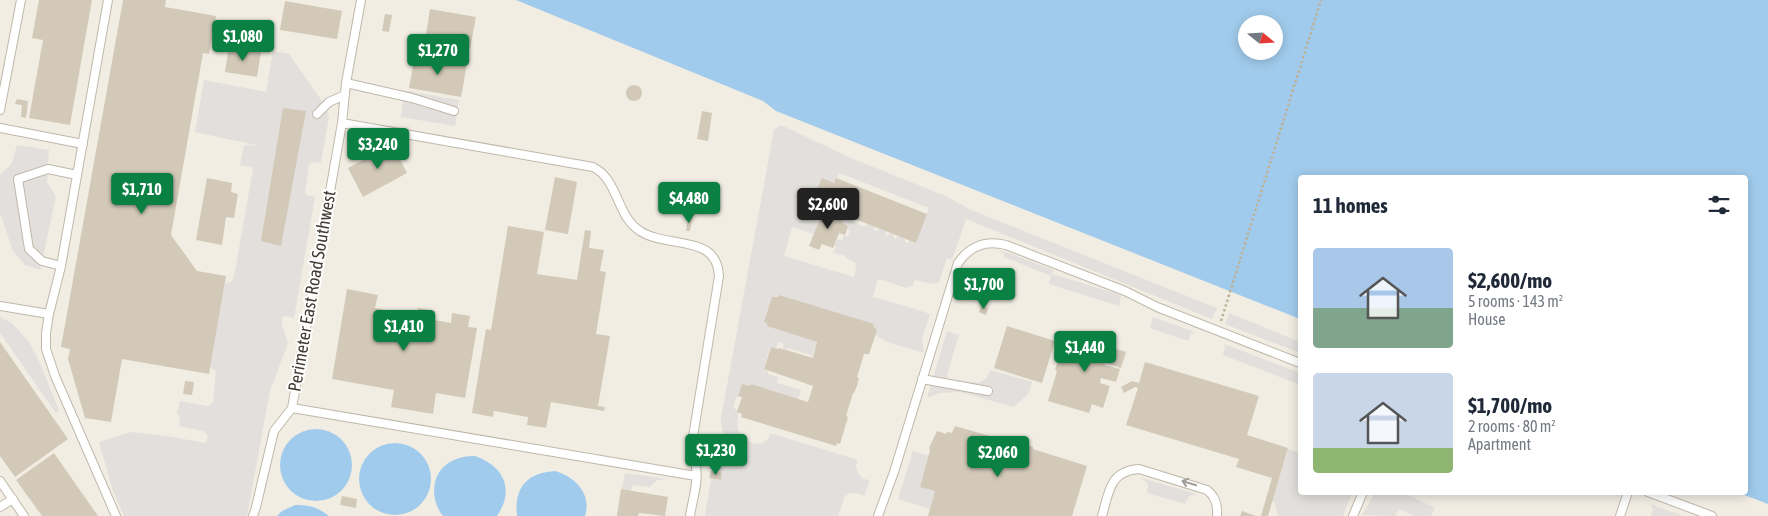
<!DOCTYPE html>
<html lang="en">
<head>
<meta charset="utf-8">
<style>
  :root { --surface:#fff; --page:#f6f6f7; --text:#1f2937; --muted:#747a83; --accent:#0b8043 }
  body { margin:0; font-family:"Asap Condensed",sans-serif; background:var(--page); color:var(--text); height:100vh; display:flex; flex-direction:column; font-size:19px; white-space:nowrap }
  * { box-sizing:border-box; margin:0 }
  p { font-size:16px; color:var(--muted) }
  .icon { flex:none; width:28px; height:28px; fill:none; stroke:currentColor; stroke-width:2; stroke-linecap:round; stroke-linejoin:round }
  .map { position:relative; flex:1; overflow:hidden }
  .details { position:absolute; left:1298px; top:175px; width:450px; height:320px; display:flex; flex-direction:column; background:var(--surface); border-radius:5px; box-shadow:0 2px 12px #0003 }
  .details>* { flex:none }
  .needle { width:32px; rotate:108deg }
  .fabs { position:absolute; left:1238px; top:15px; display:grid; gap:10px }
  .fabs a { display:grid; place-items:center; width:45px; height:45px; border-radius:50%; background:var(--surface); box-shadow:0 2px 12px #0003; font-size:25px }
  .price { position:absolute; translate:-50% -42px; padding:0 11px; border-radius:5px; background:var(--accent); color:#fff; font-size:16px; line-height:32px; filter:drop-shadow(0 1px 2px #0008) }
  .price::after { content:''; position:absolute; left:50%; top:30px; width:15px; height:11px; margin-left:-8px; background:inherit; clip-path:polygon(0 0,100% 0,50% 100%) }
  .price.selected { background:#222; color:#fff }
  ul { padding:0; list-style:none }
  li { display:flex; align-items:center; gap:15px; height:125px; padding:0 15px }
  li span { display:grid; place-items:center; flex:none; width:140px; height:100px; border-radius:5px; color:#555 }
  li>.icon { margin-inline-start:auto }
  span .icon { width:60px; height:60px; fill:#fffc; stroke-width:1 }
  li b { font-size:21px }
  h2 { display:flex; justify-content:space-between; align-items:center; height:60px; padding:0 15px; font-size:21px }
  .map>svg:first-child { display:block }
  .parking { fill:#e2dfdc; fill-rule:evenodd }
  .water { fill:#a1cbec; fill-rule:evenodd }
  .building { fill:#d2c9b9 }
  .lines { fill:none; stroke-linecap:round; stroke-linejoin:round }
  .service-casing { stroke:#bfb8aa; stroke-width:10 }
  .path { stroke:#bdb198; stroke-width:2.5; stroke-dasharray:2.5 2.5; stroke-linecap:butt }
  .service { stroke:#fff; stroke-width:8 }
  .oneway { stroke:#a19e9a }
  .labels { text-anchor:middle; stroke-width:4; stroke-linejoin:round; paint-order:stroke }
  .street-label { font-size:18px; fill:#433d34; stroke:#fff }
</style>
</head>
<body>
<div class="map">
<svg width="1768" height="516" viewBox="0 0 1768 516">
  <rect width="100%" height="100%" fill="#f1ede3"/>
  <path class="parking" d="M273 51 289 54 326 107 329 117 321 163 312 162 309 165 305 193 307 195 315 197 294 318 285 316 282 318V325L288 343 270 391 247 516H124L113 491 99 442 131 432 166 436 206 443 208 437 204 431 179 426 180 415 177 414 180 401 208 406 213 403 216 371 210 367 225 283 231 282 234 277 253 169 251 167 240 165 244 145 255 146 256 145 195 132 204 80 266 92Z
    M401 90 459 100 455 126 401 117 403 102 400 98Z
    M781 125 851 158 948 197 971 210 1217 308 1212 319 966 219 952 260 947 258 939 282 933 284 915 280 912 286 906 288 880 279 877 281 873 297 912 308 930 314 922 339 924 353 890 343 875 335V327L779 295 778 297H772L764 322 767 323V326L817 342 813 356 788 348 787 350 783 349 784 344 778 342 776 349 770 347 764 369 768 371V374L778 377 777 383 801 390 798 399 751 384 750 386 742 384 738 395 742 397H736L733 408 738 410 739 412 737 423 739 432 744 439 754 444 763 443 768 439 770 433 858 460 856 466 858 473 862 478 870 481 864 496 857 493H850L845 496 838 516H705L711 479 721 480 722 473 712 472 718 445 726 440 722 429 721 418 774 130ZM839 173 929 208 915 243 909 240 908 243 905 242V239L897 236 896 239 893 237 894 234 889 233 888 236 886 235V231L878 228 877 231 874 230 875 227 867 224 865 227 844 218 842 223 848 226 847 229 850 230 848 236 844 235 842 241 837 239 834 246 836 247 833 253 844 255 847 259 855 262 856 270 854 277 784 256 792 227 814 234 819 222 815 220 817 216 820 217 825 207 812 202 822 179 834 183Z
    M17 145 49 150 47 182 56 197 40 270 25 265 13 251 0 213V175L12 163Z
    M997 251 1006 252 1053 270 1052 274 1121 295 1119 306 1049 284 1051 276 1004 257V254Z
    M1229 313 1300 342V353L1225 324Z
    M0 317 12 323 29 342 38 359 59 410 56 413 0 333Z
    M1153 317 1195 332 1191 334 1188 341 1150 328Z
    M947 331 959 335 947 375 948 379 979 383 987 378 990 370 1032 382 1028 394 1014 407 960 392 939 393 927 398Z
    M1224 344 1300 373V385L1223 355 1225 347Z
    M1288 449 1300 453V492L1352 493 1343 516H1278L1275 503 1272 502Z
    M913 451 929 456 920 486 935 491 930 509 898 499Z
    M625 473 666 479 657 480 650 487 632 485 631 491 622 489Z
    M1141 478 1197 494 1189 496 1185 504 1147 493 1148 484Z
    M1375 493H1404L1435 508 1431 516H1414L1399 509 1395 516 1362 515Z
    M1650 504 1683 516H1651L1653 509Z"/>
  <path class="water" d="M516 0H1768V504L1739 493 1745 492V178H1300V319L776 111 763 101ZM1246 24H1274V51H1246Z
    M280 465a36 36 0 1 1 72 0a36 36 0 1 1-72 0Z
    M359 479a36 36 0 1 1 72 0a36 36 0 1 1-72 0Z
    M475 456C504 466 515 490 497 516H443C429 499 431 471 452 461 460 457 466 456 475 456Z
    M555 471C575 477 592 493 585 516H517C514 487 527 473 555 471Z
    M295 505C309 505 318 507 329 516H277L282 511Z"/>
  <path class="building" d="M39 0H92L70 125 29 118 43 40 32 38Z
    M123 0H166L165 7 216 16 209 54 203 53 171 235 197 271 226 276 209 374 122 359 111 422 85 418 68 359 70 349 61 347Z
    M285 1 342 11 337 39 280 30Z
    M430 9 476 17 470 49 425 41Z
    M385 14 392 15 389 32 382 31Z
    M229 46 261 52 257 77 225 72Z
    M415 55 467 64 461 97 409 88Z
    M626 93a8 8 0 1 1 16 0a8 8 0 1 1-16 0Z
    M17 99 28 101 26 118 21 117 22 105 15 104Z
    M283 108 306 111 281 246 261 241Z
    M702 111 712 113 708 141 697 139Z
    M392 144 407 173 363 197 348 168Z
    M555 177 577 182 568 234 545 230Z
    M207 178 232 183 231 192 238 194 234 218 226 217 222 245 196 240Z
    M822 178 834 183 836 178 927 214 916 243 812 202Z
    M824 209 845 218 842 223 848 226 845 235 839 233 833 248 822 244 819 250 809 246Z
    M688 218H692L690 231H686Z
    M508 226 544 232 537 274 577 280 585 230 591 231 589 248 604 250 600 271 606 272 596 334 610 336 598 406 605 407 604 411 551 402 546 428 527 425 528 417 494 411 493 417 472 413 486 329 491 330Z
    M347 289 378 295 375 308 416 316 418 308 435 311 434 320 451 323 452 313 470 316 468 327 477 328 465 398 436 393 433 414 391 407 394 390 332 379Z
    M779 295 874 324 873 326 877 330 869 354H864L857 377 859 378 857 386 854 393H853L846 416 848 417 840 444 837 443 836 446 741 417 742 414 737 412 742 397 738 396 742 384 750 386 751 384 808 402 813 386 764 369 771 347 778 349 779 348 813 358 817 342 767 326V323L764 322 772 297H778Z
    M981 306 988 308 986 315 979 312Z
    M1007 326 1055 341 1042 383 994 368Z
    M1067 333 1089 340 1090 338 1094 339 1093 342 1126 352 1121 368 1105 363V365L1120 369 1116 382 1101 378 1100 383 1110 386 1103 408 1092 404 1089 413 1048 401 1057 371 1055 370Z
    M0 342 68 439 15 477 0 456Z
    M1145 362 1259 396 1247 435 1288 448 1268 516H1261L1272 478 1236 467 1239 459 1126 425 1138 388 1135 387 1124 393 1121 387 1132 381 1139 383Z
    M185 381 194 382 192 395 183 394Z
    M955 426 1014 443 1016 438 1026 442V444L1033 447V449L1087 466 1072 516H928L935 491 920 487 930 450 929 448 937 431 946 434 947 432 952 433Z
    M54 453 56 456 98 516H42L16 480Z
    M711 471 722 473 721 480 709 478Z
    M621 489 668 497 665 516 639 513 638 516H617Z
    M342 496 357 499 356 508 340 505Z
    M1242 511 1256 516H1240Z"/>
  <g class="lines">
    <defs>
      <path id="service" d="M108 0 61 266 49 314 46 333V349L55 376 116 516
        M346 83 412 98 454 111
        M0 110 21 0
        M317 114 329 102 345 95
        M342 123 593 167C619 180 616 216 640 231 667 249 717 233 719 276L692 443C691 454 695 458 696 467 699 482 692 501 690 516
        M0 128 83 144
        M61 266 42 261 29 249 18 179 48 169 77 175
        M0 306 49 314
        M922 379 988 391
        M292 408 696 476
        M0 481 24 516
        M1648 492 1712 516
        M0 507 13 499
        M253 516 256 507 274 431 292 408 342 123 346 83 361 0
        M878 516 894 472 958 263C970 246 985 240 1006 245L1125 291 1157 307 1300 363
        M1102 516C1109 493 1109 471 1139 469L1207 490C1215 496 1218 506 1217 516
        M1353 516 1363 492
        M1620 516 1628 492"/>
    </defs>
    <use href="#service" class="service-casing"/>
    <path class="path" d="M1221 321 1321 0"/>
    <use href="#service" class="service"/>
  </g>
  <defs><path id="oneway-shaft" d="M-6 0H5M1.5-3L5.5 0L1.5 3" fill="none" stroke-width="1.6" stroke-linecap="round" stroke-linejoin="round" transform="scale(1.25)"/></defs>
  <use class="oneway" href="#oneway-shaft" transform="translate(1189 483) rotate(-163)"/>
  <g class="labels">
    <g class="street-label">
      <text transform="translate(312 291) rotate(-80)" y="6">Perimeter East Road Southwest</text>
    </g>
  </g>
</svg>
<div class="fabs">
<a><svg class="needle" viewBox="-14 -14 28 28"><path d="M0-13l5 13h-10z" fill="#e53935"/><path d="M0 13l5-13h-10z" fill="#747a83"/></svg></a>
</div>
<b class="price" style="left:243px;top:62px">$1,080</b>
<b class="price" style="left:438px;top:76px">$1,270</b>
<b class="price" style="left:378px;top:170px">$3,240</b>
<b class="price" style="left:142px;top:215px">$1,710</b>
<b class="price" style="left:689px;top:224px">$4,480</b>
<b class="price selected" style="left:828px;top:230px">$2,600</b>
<b class="price" style="left:984px;top:310px">$1,700</b>
<b class="price" style="left:404px;top:352px">$1,410</b>
<b class="price" style="left:1085px;top:373px">$1,440</b>
<b class="price" style="left:716px;top:476px">$1,230</b>
<b class="price" style="left:998px;top:478px">$2,060</b>
<section class="details">
<h2>11 homes<svg class="icon" aria-label="filters" viewBox="0 0 24 24"><path d="M4 7h16M4 17h16"/><circle cx="9" cy="7" r="2"/><circle cx="15" cy="17" r="2"/></svg></h2>
<ul>
<li><span style="background:linear-gradient(#a9c7e8 60%,#7fa58c 0)"><svg class="icon" aria-label="home" viewBox="0 0 24 24"><path d="M3 11l9-7 9 7M6 9v11h12V9"/></svg></span><div><b>$2,600/mo</b><p>5 rooms · 143 m²</p><p>House</p></div></li>
<li><span style="background:linear-gradient(#c9d6e8 75%,#8fb573 0)"><svg class="icon" aria-label="home" viewBox="0 0 24 24"><path d="M3 11l9-7 9 7M6 9v11h12V9"/></svg></span><div><b>$1,700/mo</b><p>2 rooms · 80 m²</p><p>Apartment</p></div></li>
</ul>
</section>
</div>
</body>
</html>
